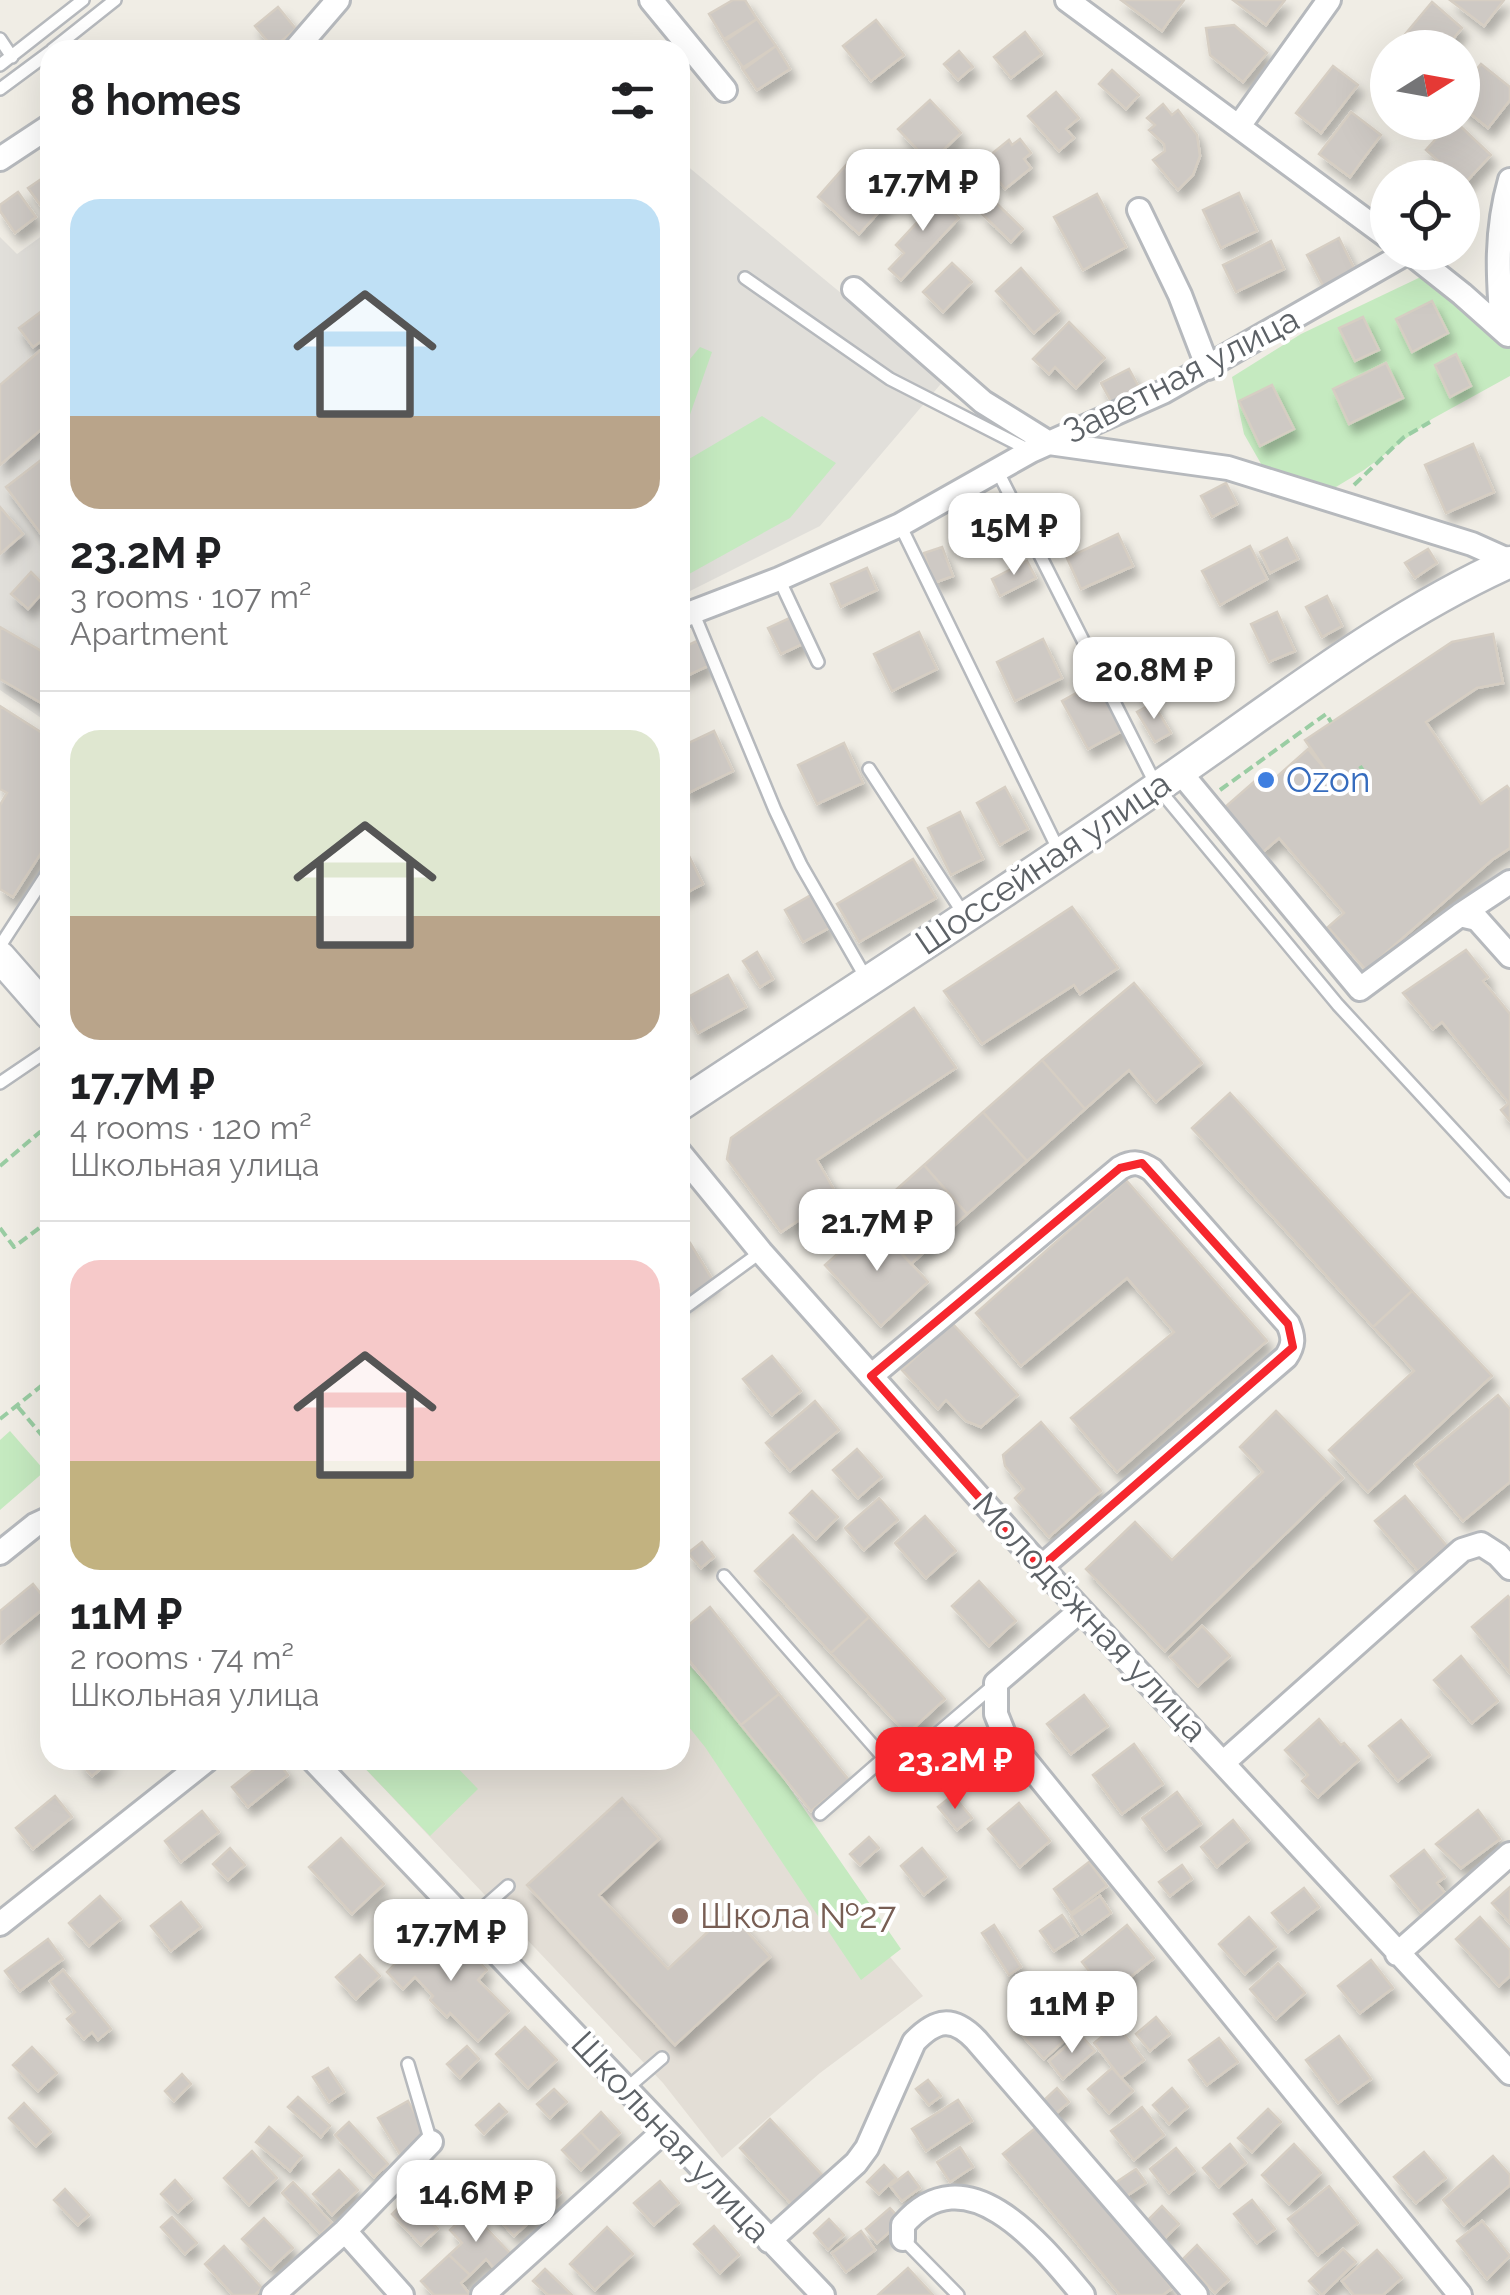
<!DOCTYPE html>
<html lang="en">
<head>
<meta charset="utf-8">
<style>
  :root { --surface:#fff; --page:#f6f6f6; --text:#202124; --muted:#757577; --line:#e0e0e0; --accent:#f6262d }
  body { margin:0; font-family:Raleway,sans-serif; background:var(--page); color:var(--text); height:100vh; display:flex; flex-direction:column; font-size:38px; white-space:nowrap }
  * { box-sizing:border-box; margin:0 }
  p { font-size:32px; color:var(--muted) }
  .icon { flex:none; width:55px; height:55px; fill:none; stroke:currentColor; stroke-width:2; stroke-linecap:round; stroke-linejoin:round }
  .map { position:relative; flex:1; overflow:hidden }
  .details { position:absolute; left:40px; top:40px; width:650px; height:1730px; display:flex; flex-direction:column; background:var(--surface); border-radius:30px; box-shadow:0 10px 40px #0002 }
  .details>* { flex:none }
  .needle { width:65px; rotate:79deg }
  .buttons { position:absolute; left:1370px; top:30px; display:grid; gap:20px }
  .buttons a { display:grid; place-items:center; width:110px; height:110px; border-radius:50%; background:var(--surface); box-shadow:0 10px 40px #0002; font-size:50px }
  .price { position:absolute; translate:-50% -85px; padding:0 22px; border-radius:20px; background:#fff; color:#222; font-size:32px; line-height:65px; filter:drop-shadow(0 2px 5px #0008) }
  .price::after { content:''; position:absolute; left:50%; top:60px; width:30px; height:22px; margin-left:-15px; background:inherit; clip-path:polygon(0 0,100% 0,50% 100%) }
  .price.on { background:var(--accent); color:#fff }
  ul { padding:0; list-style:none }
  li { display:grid; align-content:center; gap:20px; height:530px; padding:0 30px }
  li+li { border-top:2px solid var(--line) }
  li span { display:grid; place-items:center; height:310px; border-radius:30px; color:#555 }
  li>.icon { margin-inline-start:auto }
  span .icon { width:180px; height:180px; fill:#fffc; stroke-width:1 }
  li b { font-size:42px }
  h2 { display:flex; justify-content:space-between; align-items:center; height:120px; padding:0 30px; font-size:42px }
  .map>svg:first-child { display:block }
  .industrial { fill:#e1dfda }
  .education { fill:#e3ded6 }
  .green { fill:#c5eac0 }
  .building { fill:#cec9c4; stroke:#d6cec3; stroke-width:2.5; filter:url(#shadow) }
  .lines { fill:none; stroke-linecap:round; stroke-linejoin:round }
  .service-casing { stroke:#b6b9bd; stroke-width:16 }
  .minor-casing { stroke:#b6b9bd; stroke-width:28 }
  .tertiary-casing { stroke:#b6b9bd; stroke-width:35 }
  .path { stroke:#9acda3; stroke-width:4; stroke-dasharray:10 5; stroke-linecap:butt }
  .service { stroke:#fff; stroke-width:11 }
  .minor { stroke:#fff; stroke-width:22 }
  .tertiary { stroke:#fff; stroke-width:30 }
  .marked { fill:none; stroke:#f6262d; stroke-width:8; stroke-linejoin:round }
  .shop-dot { fill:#3f7fe0; stroke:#fff; stroke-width:4 }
  .education-dot { fill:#8d6e63; stroke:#fff; stroke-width:4 }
  .labels { text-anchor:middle; stroke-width:8; stroke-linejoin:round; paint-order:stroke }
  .street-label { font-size:35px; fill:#5d6267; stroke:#fff }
  .shop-label { font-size:35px; fill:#366cbe; stroke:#fff; text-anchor:start }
  .education-label { font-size:35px; fill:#785e54; stroke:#fff; text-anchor:start }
</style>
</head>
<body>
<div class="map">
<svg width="1510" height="2295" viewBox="0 0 1510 2295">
  <defs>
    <filter id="shadow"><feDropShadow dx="5.5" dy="9" stdDeviation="5" flood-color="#0004"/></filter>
  </defs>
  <rect width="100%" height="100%" fill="#f0ede5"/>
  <path class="industrial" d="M680 160 945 379 820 526 680 596Z
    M50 230V724L0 690V237L17 254Z"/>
  <path class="education" d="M680 1708 923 1996 820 2073 722 2158 663 2083 357 1760H680Z"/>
  <path class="green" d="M1427 274 1510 343V376L1432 419 1364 470 1331 490 1264 469 1244 434 1232 377 1301 334Z
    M700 347 712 352 680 443V371Z
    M762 416 836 463 790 518 680 579V456L689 459Z
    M10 1431 45 1471 0 1510V1440Z
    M680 1655 751 1732 901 1949 861 1980 705 1747 680 1716Z
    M357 1760H450L478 1789 430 1836Z"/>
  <path class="building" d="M733 0H745L757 19 724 39 709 14Z
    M1121 0H1184L1162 31Z
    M1233 0H1285L1266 25Z
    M1450 0H1504L1484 26Z
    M1432 2 1462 28 1446 48H1415L1403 37Z
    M278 7 296 29 273 48 255 26Z
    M757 19 776 46 744 69 725 41Z
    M876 20 904 55 871 81 843 46Z
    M1234 25 1267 53 1243 82 1210 55 1206 28Z
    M1025 32 1042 54 1011 78 994 57Z
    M776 46 790 69 757 90 742 68Z
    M959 51 973 67 958 80 944 64Z
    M1481 64 1510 87V100L1488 128 1462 107V87Z
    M1333 66 1358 85 1321 133 1296 113Z
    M1112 70 1139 95 1126 109 1099 84Z
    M1056 92 1079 118 1066 129 1074 138 1059 151 1028 116Z
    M930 100 961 133 930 163 898 129Z
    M1163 104 1172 115 1178 110 1197 135 1200 156 1193 175 1178 190 1153 160 1165 151 1164 144 1149 130 1155 125 1147 118Z
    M1351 112 1381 135 1350 177 1319 154Z
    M1451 122H1456L1491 155 1464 184 1462 178H1457L1426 150Z
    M1020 139 1031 153 1024 159 1031 168 1005 189 983 161 1009 140 1012 145Z
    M846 165 887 203 859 234 818 197Z
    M50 173V210L46 213 28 188Z
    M18 192 36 217 15 233 0 211V205Z
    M932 193 959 218 901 280 889 269 904 253 896 245 920 219 914 212Z
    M1239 193 1257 231 1221 248 1203 210Z
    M1097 194 1126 247 1083 270 1054 217Z
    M993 200 1023 229 1011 242 981 213Z
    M1339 238 1357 274 1326 291 1307 255Z
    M1271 241 1284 269 1236 292 1223 265Z
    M952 263 972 282 943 312 923 292Z
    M1021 268 1059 311 1034 333 996 291Z
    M1432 301 1448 333 1412 352 1396 319Z
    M50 305V335L33 347 19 328Z
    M1363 317 1379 350 1355 361 1339 328Z
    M1069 322 1105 358 1076 388 1055 367 1049 374 1033 359Z
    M50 342V422L0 465V385Z
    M1456 354 1471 386 1450 397 1435 365Z
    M1386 363 1403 398 1349 424 1333 389Z
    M1129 369 1140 389 1112 403 1101 383Z
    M1272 385 1294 429 1260 446 1239 401Z
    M1473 444 1494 492 1446 513 1425 465Z
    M50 453V546L6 487Z
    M1226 483 1237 504 1212 517 1201 496Z
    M0 507 23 534 0 554Z
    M1118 534 1133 566 1081 589 1067 558Z
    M1287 538 1298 559 1270 573 1260 552Z
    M1250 546 1267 579 1220 605 1202 571Z
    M942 547 953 576 934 583 924 553Z
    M1428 549 1437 563 1415 578 1405 563Z
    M1027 561 1036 578 1000 596 992 579Z
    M867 568 877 590 841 607 831 584Z
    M31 572 47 588 28 609 11 594Z
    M1327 596 1342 626 1322 637 1306 607Z
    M1277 612 1295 651 1269 662 1251 624Z
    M792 617 805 643 781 654 768 628Z
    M0 627 50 656V708L0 679Z
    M919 632 937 669 892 691 874 654Z
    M1493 634 1503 683 1477 688 1426 722 1481 804 1507 786 1510 790V848L1492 860 1366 970 1328 927 1344 913 1279 838 1263 852 1224 808 1264 773 1271 782 1308 749 1325 769 1305 740 1452 642Z
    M1043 639 1062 678 1015 701 997 662Z
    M697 641 708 666 680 679V649Z
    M1098 681 1124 730 1088 749 1062 701Z
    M1153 703 1171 733 1155 742 1137 712Z
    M0 706 50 738V839L13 897 0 889V805L7 793 0 789Z
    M714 731 733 771 686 794 680 781V747Z
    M844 743 863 783 817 804 798 765Z
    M1005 787 1028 829 1000 845 977 803Z
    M960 812 983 859 951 875 928 828Z
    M688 854 703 884 680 896V858Z
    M913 859 936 898 859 942 837 904Z
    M811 895 829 928 803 942 785 910Z
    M1072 907 1118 968 1080 994 1074 985 982 1044 944 991Z
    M1466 950 1488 977 1483 981 1510 1014V1121L1501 1110 1509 1103 1442 1022 1433 1029 1403 993Z
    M757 952 773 979 760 987 743 961Z
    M728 975 746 1007 698 1033 681 1001Z
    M1134 983 1202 1063 1156 1102 1129 1070 1085 1109 1042 1060Z
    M914 1008 956 1068 817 1160 837 1195 781 1232 727 1159 731 1138Z
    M1042 1060 1085 1109 1027 1161 983 1112Z
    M1230 1093 1412 1291 1373 1327 1192 1128Z
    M983 1112 1027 1161 967 1214 924 1165Z
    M924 1165 967 1214 911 1264 873 1222 870 1213Z
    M1126 1180 1267 1341 1117 1472 1071 1418 1174 1332 1127 1278 1021 1366 976 1313Z
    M873 1222 928 1282 881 1326 825 1265Z
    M690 1243 714 1282 680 1304V1249Z
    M1412 1291 1492 1376 1368 1492 1329 1450 1414 1371 1373 1327Z
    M952 1323 1018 1395 981 1427 966 1421 946 1400 938 1409 902 1370Z
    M952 1323 1018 1395 981 1427 966 1421 946 1400 938 1409 902 1370Z
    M772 1356 801 1391 772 1415 743 1379Z
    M1498 1395 1510 1409V1482L1463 1521 1415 1464Z
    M815 1401 839 1430 790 1471 766 1443Z
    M1276 1411 1343 1478 1165 1651 1086 1569 1135 1522 1172 1560 1263 1472 1240 1447Z
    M1041 1422 1101 1491 1049 1537 1015 1498 1024 1489 1005 1466 1003 1455Z
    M857 1449 882 1477 858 1498 833 1470Z
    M812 1491 838 1517 816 1539 790 1513Z
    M1405 1496 1447 1546 1418 1571 1375 1521Z
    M879 1498 898 1520 864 1550 845 1528Z
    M925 1516 956 1551 926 1578 895 1543Z
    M793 1535 869 1617 831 1653 755 1571Z
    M702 1542 714 1557 701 1568 688 1553Z
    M979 1581 1016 1621 989 1646 952 1606Z
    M33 1584 49 1604 0 1644V1611Z
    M1508 1596 1510 1599V1673L1472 1627Z
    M1508 1596 1510 1599V1673L1472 1627Z
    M710 1607 779 1694 741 1725 680 1649V1632Z
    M869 1617 945 1699 907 1734 831 1653Z
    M1202 1626 1230 1656 1198 1686 1170 1657Z
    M1461 1656 1498 1701 1472 1723 1434 1680Z
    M779 1694 849 1780 811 1811 741 1725Z
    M1084 1695 1108 1726 1071 1754 1047 1724Z
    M1319 1719 1341 1745 1344 1743 1359 1760 1318 1797 1302 1781 1308 1775 1285 1750Z
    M1401 1720 1430 1755 1398 1781 1369 1746Z
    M1134 1744 1163 1784 1122 1814 1093 1775Z
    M78 1760H111L92 1776Z
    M266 1760H276L288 1775 248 1807 232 1787Z
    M1177 1792 1201 1824 1166 1850 1142 1818Z
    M953 1795 972 1818 957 1830 938 1807Z
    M55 1796 72 1817 33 1849 16 1828Z
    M622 1798 659 1839 599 1895 668 1969 729 1912 770 1957 675 2045 527 1885Z
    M1019 1803 1050 1841 1020 1867 988 1829Z
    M1478 1810 1500 1839 1461 1868 1436 1844Z
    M202 1811 219 1832 181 1862 165 1841Z
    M1233 1820 1249 1840 1217 1867 1201 1847Z
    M869 1837 879 1848 860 1865 850 1854Z
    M341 1838 384 1884 352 1914 309 1867Z
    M230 1848 245 1865 228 1880 213 1864Z
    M922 1848 946 1877 924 1895 901 1866Z
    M1424 1850 1445 1877 1437 1883 1445 1893 1421 1912 1391 1876Z
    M1424 1850 1445 1877 1437 1883 1445 1893 1421 1912 1391 1876Z
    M1089 1862 1107 1886 1071 1913 1054 1889Z
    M1182 1865 1192 1879 1170 1896 1159 1882Z
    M1510 1887V1923L1492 1903Z
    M1304 1888 1319 1907 1288 1932 1272 1913Z
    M100 1896 121 1919 89 1946 69 1923Z
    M1100 1896 1111 1913 1082 1934 1071 1916Z
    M181 1902 201 1927 171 1951 151 1926Z
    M1062 1915 1077 1936 1054 1951 1040 1931Z
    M1249 1917 1276 1947 1245 1974 1219 1944Z
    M1480 1917 1510 1950V1976L1499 1986 1456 1939Z
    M994 1925 1021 1967 1009 1975 982 1933Z
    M1127 1925 1154 1958 1108 1995 1082 1962Z
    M428 1930 457 1959 467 1950 487 1970 478 1980 509 2011 478 2041 450 2013 447 2017 430 2000 433 1996 415 1977 403 1989 387 1972Z
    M48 1939 63 1959 20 1991 5 1971Z
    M360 1955 380 1976 356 1999 336 1977Z
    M1371 1960 1393 1988 1360 2013 1338 1986Z
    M1278 1963 1305 1993 1276 2019 1250 1989Z
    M63 1970 111 2029 98 2040 92 2032 84 2039 67 2019 75 2012 50 1981Z
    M1040 1993 1075 2031 1044 2059 1009 2021Z
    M1156 2017 1170 2034 1150 2051 1136 2034Z
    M1117 2025 1144 2060 1121 2078 1094 2043Z
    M525 2027 557 2060 528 2088 496 2054Z
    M1080 2034 1095 2051 1063 2079 1049 2061Z
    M1339 2036 1371 2079 1338 2103 1306 2060Z
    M1219 2038 1238 2062 1207 2085 1189 2060Z
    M467 2046 479 2059 460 2078 447 2064Z
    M32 2047 57 2073 38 2091 13 2065Z
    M328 2068 344 2092 329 2102 313 2077Z
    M1112 2068 1133 2091 1109 2113 1088 2089Z
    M182 2074 191 2084 174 2101 165 2091Z
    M928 2080 941 2096 929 2105 916 2089Z
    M1057 2088 1069 2102 1053 2116 1041 2103Z
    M1172 2088 1188 2107 1169 2124 1153 2105Z
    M554 2089 567 2102 550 2118 537 2104Z
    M298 2097 330 2126 321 2137 288 2107Z
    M958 2100 972 2121 926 2151 912 2129Z
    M408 2101 430 2140 401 2156 378 2118Z
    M24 2103 51 2132 36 2146 9 2118Z
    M499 2104 507 2112 484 2134 476 2125Z
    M1142 2107 1164 2135 1134 2160 1111 2131Z
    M1268 2109 1281 2122 1252 2152 1238 2138Z
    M601 2112 620 2133 600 2152 581 2132Z
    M770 2119 825 2178 794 2207 740 2148Z
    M349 2122 388 2164 374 2177 335 2135Z
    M1038 2126 1172 2288 1163 2295H1120L1003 2154Z
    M269 2127 302 2156 290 2171 256 2142Z
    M581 2132 600 2152 581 2170 562 2150Z
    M1230 2144 1246 2163 1219 2187 1203 2168Z
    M1294 2144 1321 2173 1289 2204 1262 2175Z
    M960 2147 973 2167 950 2182 937 2162Z
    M1176 2148 1195 2171 1169 2193 1150 2169Z
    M252 2151 277 2178 249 2205 224 2178Z
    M1424 2152 1446 2178 1416 2203 1394 2177Z
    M1493 2156 1510 2175V2185L1464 2225 1443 2200Z
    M884 2165 896 2178 879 2194 867 2182Z
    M535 2166 561 2193 538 2214 512 2188Z
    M1136 2169 1146 2183 1125 2197 1115 2183Z
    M339 2170 358 2190 332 2215 313 2194Z
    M908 2172 920 2188 902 2201 890 2186Z
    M175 2180 192 2199 178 2212 161 2194Z
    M660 2181 679 2203 654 2225 634 2203Z
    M293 2182 332 2223 321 2234 282 2193Z
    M1329 2186 1358 2223 1318 2255 1288 2219Z
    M512 2188 538 2214 514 2236 489 2209Z
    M65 2189 89 2215 78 2225 54 2200Z
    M409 2198 438 2229 421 2245 392 2214Z
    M1252 2200 1275 2229 1257 2243 1234 2214Z
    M1162 2206 1179 2224 1164 2239 1147 2221Z
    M890 2208 902 2221 877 2243 866 2229Z
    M470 2211 510 2253 494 2268 486 2259 470 2275 449 2255 462 2243 450 2230Z
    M172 2217 197 2243 185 2254 161 2227Z
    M264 2218 293 2248 271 2269 242 2239Z
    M829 2219 844 2235 828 2250 814 2233Z
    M1482 2221 1510 2256 1487 2279 1457 2241Z
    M714 2226 739 2255 720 2273 694 2244Z
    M607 2227 633 2254 595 2290 570 2264Z
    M861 2231 875 2250 846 2272 832 2253Z
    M1197 2245 1229 2280 1215 2293 1183 2259Z
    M224 2246 262 2288 255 2295H233L205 2264Z
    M1343 2249 1356 2262 1322 2295 1309 2281Z
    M1377 2250 1402 2278 1383 2295H1354L1342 2281Z
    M449 2255 470 2275 461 2283 470 2295H434L421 2281Z
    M908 2268 933 2295H878Z
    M545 2269 572 2295H548L533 2281Z"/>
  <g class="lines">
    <defs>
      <path id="service" d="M0 39 12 57
        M52 50 115 0
        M0 65 83 0
        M0 89 50 52
        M745 278 890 379 1031 451
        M997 470 1157 787 1338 1005 1510 1191
        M900 525 1060 853
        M779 579 818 662
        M693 612 775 810 801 865 866 978
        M869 769 965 916
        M0 946 50 869
        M0 1083 50 1049
        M680 1311 761 1252
        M724 1576 884 1758 896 1760 911 1756 993 1686
        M820 1814 884 1758
        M467 1922 508 1886
        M408 2064 431 2142
        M626 2089 662 2058
        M903 2239 958 2295"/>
      <path id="minor" d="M651 0 725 90
        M1067 0 1388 237
        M295 50 338 0
        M1239 126 1329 0
        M0 159 50 126
        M1139 210 1180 295 1208 368
        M1409 252 1462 294 1508 335
        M854 289 983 402 1049 443 1228 468 1472 544 1510 561
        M1502 329C1498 276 1495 232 1510 180
        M680 617 779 579 900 525 1031 451 1163 392 1408 252
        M1180 772 1360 989 1460 915 1477 919 1510 956
        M1460 915 1510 882
        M680 1153 761 1252 1041 1567 1510 2073
        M871 1376 1120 1168C1133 1161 1140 1162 1152 1170L1288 1324C1294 1337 1294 1345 1286 1357L1041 1567
        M0 1553 35 1525 50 1518
        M1081 1610 996 1683V1714L1004 1734 1460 2295
        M313 1760 823 2295
        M1224 1762 1462 1550 1481 1544 1498 1555 1510 1568
        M0 1924 207 1760
        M1397 1954 1510 1854
        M345 2231 402 2295
        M903 2239V2225C967 2150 1043 2247 1083 2295
        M769 2241 856 2163 867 2148 914 2042C936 2019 953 2016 976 2040L1196 2295
        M273 2295 345 2231 431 2142
        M483 2295 665 2130"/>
      <path id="tertiary" d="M0 957 50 1014
        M680 1105C846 995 1015 887 1178 773 1286 698 1390 616 1510 562"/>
    </defs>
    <use href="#service" class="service-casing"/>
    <use href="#minor" class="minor-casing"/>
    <use href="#tertiary" class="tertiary-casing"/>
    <path class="path" d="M1354 485 1404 437 1430 422
      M1360 766 1369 780
      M1220 790 1326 714 1331 722
      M0 1166 40 1132 50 1143
      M0 1228 14 1247 50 1220
      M18 1407 50 1445
      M0 1419 50 1379"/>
    <use href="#service" class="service"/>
    <use href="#minor" class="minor"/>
    <use href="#tertiary" class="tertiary"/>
  </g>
  <path class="marked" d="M1142 1163 1288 1324 1293 1347 1041 1567 871 1376 1120 1168Z"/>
  <circle class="shop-dot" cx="1266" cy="780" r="10"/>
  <circle class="education-dot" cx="680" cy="1916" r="10"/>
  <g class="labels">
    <g class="street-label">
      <text transform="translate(1181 375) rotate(-27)" y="12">Заветная улица</text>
      <text transform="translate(1043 863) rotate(-34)" y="12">Шоссейная улица</text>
      <text transform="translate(1090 1617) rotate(47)" y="12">Молодёжная улица</text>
      <text transform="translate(671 2137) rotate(47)" y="12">Школьная улица</text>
    </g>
    <g class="shop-label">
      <text x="1286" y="792">Ozon</text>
    </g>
    <g class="education-label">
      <text x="700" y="1928">Школа №27</text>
    </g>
  </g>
</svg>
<div class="buttons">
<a><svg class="needle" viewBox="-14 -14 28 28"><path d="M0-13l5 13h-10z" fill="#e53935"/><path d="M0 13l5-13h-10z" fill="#757577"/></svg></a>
<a><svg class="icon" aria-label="locate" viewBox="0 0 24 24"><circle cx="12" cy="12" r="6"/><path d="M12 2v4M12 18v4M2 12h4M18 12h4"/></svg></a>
</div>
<b class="price" style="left:923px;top:234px">17.7M ₽</b>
<b class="price" style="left:1014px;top:578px">15M ₽</b>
<b class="price" style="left:1154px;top:722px">20.8M ₽</b>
<b class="price" style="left:877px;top:1274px">21.7M ₽</b>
<b class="price on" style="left:955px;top:1812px">23.2M ₽</b>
<b class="price" style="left:451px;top:1984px">17.7M ₽</b>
<b class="price" style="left:1072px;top:2056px">11M ₽</b>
<b class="price" style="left:476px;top:2245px">14.6M ₽</b>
<section class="details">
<h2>8 homes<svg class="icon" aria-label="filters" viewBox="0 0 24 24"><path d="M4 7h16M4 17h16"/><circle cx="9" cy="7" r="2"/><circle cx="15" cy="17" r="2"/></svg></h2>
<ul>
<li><span style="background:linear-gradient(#bfe0f5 70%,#b9a48a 0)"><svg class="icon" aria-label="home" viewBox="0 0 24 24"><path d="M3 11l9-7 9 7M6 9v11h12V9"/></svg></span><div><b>23.2M ₽</b><p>3 rooms · 107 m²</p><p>Apartment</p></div></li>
<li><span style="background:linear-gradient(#dfe7d0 60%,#b9a48a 0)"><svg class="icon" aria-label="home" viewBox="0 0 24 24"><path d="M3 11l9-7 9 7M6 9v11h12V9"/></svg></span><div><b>17.7M ₽</b><p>4 rooms · 120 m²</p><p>Школьная улица</p></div></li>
<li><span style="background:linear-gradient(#f6c9c9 65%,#c2b280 0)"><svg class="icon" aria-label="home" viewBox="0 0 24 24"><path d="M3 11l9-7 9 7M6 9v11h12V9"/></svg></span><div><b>11M ₽</b><p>2 rooms · 74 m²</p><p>Школьная улица</p></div></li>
</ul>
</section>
</div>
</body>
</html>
